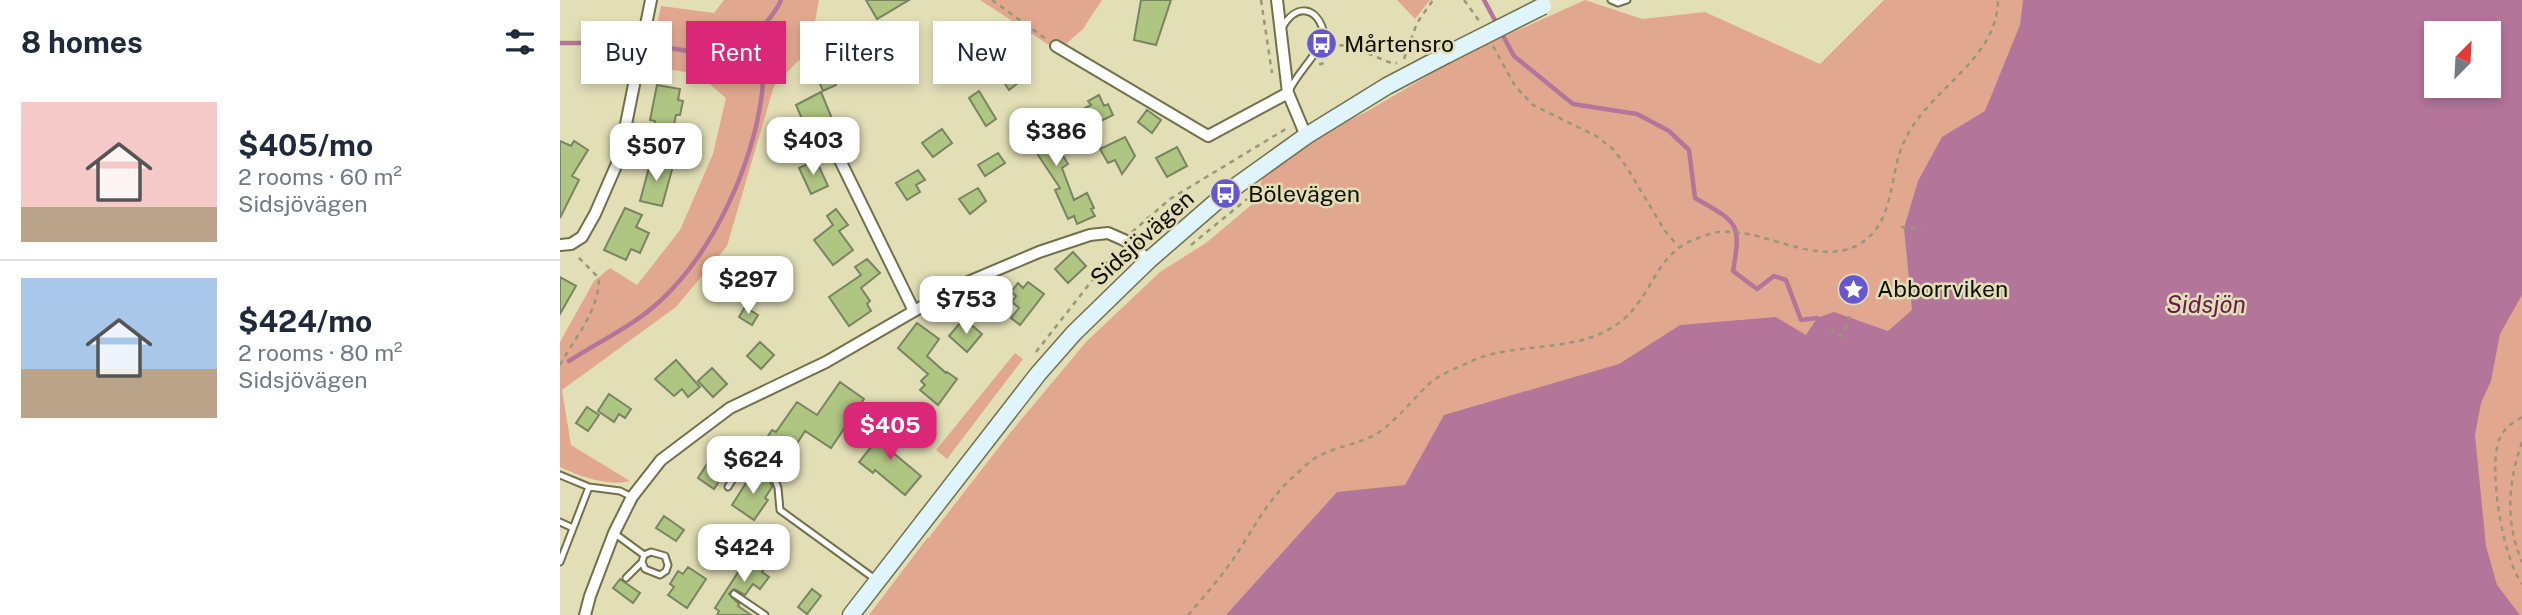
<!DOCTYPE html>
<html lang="en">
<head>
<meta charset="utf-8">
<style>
  :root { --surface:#fff; --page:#f2f2f3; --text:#1f2937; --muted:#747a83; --line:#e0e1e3; --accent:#db2777 }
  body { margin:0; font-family:"Public Sans",sans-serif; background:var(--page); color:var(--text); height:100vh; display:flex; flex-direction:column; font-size:26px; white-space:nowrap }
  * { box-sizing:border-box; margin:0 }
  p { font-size:23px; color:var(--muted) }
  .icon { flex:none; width:38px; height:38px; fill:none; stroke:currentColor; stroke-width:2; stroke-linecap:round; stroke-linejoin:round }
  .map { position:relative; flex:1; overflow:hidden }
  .details { display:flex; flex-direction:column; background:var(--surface); width:560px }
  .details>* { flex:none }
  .guide { position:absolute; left:21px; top:21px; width:665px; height:63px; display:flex; gap:14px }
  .needle { width:46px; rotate:24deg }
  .buttons { position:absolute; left:1864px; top:21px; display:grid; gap:14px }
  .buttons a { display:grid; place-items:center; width:77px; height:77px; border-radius:0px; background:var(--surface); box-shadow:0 4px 10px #0003; font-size:35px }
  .price { position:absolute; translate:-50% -60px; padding:0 16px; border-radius:14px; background:#fff; color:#222; font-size:23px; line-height:46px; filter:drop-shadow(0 2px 4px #0008) }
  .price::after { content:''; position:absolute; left:50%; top:42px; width:21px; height:16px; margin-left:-10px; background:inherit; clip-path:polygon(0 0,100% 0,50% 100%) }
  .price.on { background:var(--accent); color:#fff }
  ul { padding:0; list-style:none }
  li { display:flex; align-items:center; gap:21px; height:175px; padding:0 21px }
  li+li { border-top:2px solid var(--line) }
  li span { display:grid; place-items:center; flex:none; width:196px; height:140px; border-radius:0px; color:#555 }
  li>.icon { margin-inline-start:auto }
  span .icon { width:84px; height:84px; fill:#fffc; stroke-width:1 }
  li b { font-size:30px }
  h2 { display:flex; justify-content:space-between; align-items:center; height:84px; padding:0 21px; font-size:30px }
  .tag { padding:0 24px; border-radius:0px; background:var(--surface); box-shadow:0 4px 10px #0003; font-size:24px; line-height:63px }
  .tag.on { background:var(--accent); color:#fff }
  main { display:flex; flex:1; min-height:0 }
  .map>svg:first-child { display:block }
  .green { fill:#e2a88f; fill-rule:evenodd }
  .water { fill:#b4759a; fill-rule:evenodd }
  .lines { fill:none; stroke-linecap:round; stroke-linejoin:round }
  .stream { stroke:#b4759a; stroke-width:4.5 }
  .building { fill:#afc582; stroke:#788462; stroke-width:2 }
  .service-casing { stroke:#726f4b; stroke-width:9 }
  .minor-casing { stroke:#726f4b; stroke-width:14 }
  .secondary-casing { stroke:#726f4b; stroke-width:19 }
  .path { stroke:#999779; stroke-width:2.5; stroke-dasharray:5 5; stroke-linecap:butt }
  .service { stroke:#fff; stroke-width:5 }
  .minor { stroke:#fff; stroke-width:10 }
  .secondary { stroke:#e0f4fb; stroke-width:16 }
  .secondary-bridge-casing { stroke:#726f4b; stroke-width:19; stroke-linecap:butt }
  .secondary-bridge { stroke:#e0f4fb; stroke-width:16 }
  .labels { text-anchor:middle; stroke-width:5; stroke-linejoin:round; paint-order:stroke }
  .poi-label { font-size:23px; fill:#100f03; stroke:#e2dfb7; text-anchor:start }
  .street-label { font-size:23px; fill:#100f03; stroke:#e2dfb7 }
  .water-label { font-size:24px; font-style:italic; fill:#661a4e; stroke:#e2dfb7 }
</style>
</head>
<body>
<main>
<section class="details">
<h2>8 homes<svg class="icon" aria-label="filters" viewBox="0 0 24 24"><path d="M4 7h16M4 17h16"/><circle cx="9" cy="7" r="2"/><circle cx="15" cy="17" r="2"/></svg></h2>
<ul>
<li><span style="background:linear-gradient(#f6c9c9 75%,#b9a48a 0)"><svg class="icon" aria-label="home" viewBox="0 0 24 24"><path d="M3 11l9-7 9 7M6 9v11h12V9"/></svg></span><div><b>$405/mo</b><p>2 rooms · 60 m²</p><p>Sidsjövägen</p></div></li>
<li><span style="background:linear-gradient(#a9c7e8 65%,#b9a48a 0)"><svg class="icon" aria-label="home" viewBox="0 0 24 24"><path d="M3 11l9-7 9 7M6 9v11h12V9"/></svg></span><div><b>$424/mo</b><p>2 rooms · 80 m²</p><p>Sidsjövägen</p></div></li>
</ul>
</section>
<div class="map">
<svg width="1962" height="615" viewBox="0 0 1962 615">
  <rect width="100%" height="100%" fill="#e2dfb7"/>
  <path class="green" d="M164 0H259L253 32 262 52 238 61 214 86 167 246 116 307 2 390 11 445 70 481C49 487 19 476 0 467V342L34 281 50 268 77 285 120 230 153 154 166 98 138 74 88 66 101 6 154 13Z
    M420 0H542L523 29 498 51Z
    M837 0H870L855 19Z
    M1025 0 1082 19 1145 12 1260 64 1324 0H1962V615H309L368 537 371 538 370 536 450 433 526 342 600 272 646 243 696 201 707 160 806 112 903 55ZM1876 33H1928V86H1876Z
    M455 353 463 359 387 459 376 450Z"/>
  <path class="water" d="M1463 0H1962V295L1940 334 1931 381 1921 403 1915 435 1926 546 1937 585 1960 615H666L777 492 845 485 884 415 1059 364 1120 325 1216 317 1246 335 1257 318 1274 312 1328 331 1352 310 1344 228 1358 181 1382 137 1425 111 1460 25ZM1928 33V86H1876V33Z"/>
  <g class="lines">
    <path class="stream" d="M924 0 937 24
      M941 32 954 56 1013 104 1077 114 1109 131 1129 150 1135 198C1177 222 1182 222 1173 271L1197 289 1214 276 1226 280 1241 320 1257 318
      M0 43H65
      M103 47C136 52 185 64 203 28 209 17 217 11 221 0
      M9 361C38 342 73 326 99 302 153 253 193 165 202 93 204 74 202 53 202 34"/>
  </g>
  <path class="building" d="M306 0H349L317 19Z
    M581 0H611L596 45 574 40Z
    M268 67 276 85 263 91 255 72Z
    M454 67 463 79 449 90 441 78Z
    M97 85 120 89 118 100 123 101 120 115H116L110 144 92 141 95 121 90 120Z
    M419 91 436 119 426 126 409 98Z
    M261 92 273 121 258 128 257 124 246 128 236 105Z
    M539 95 544 106 548 104 553 115 533 125 525 108 531 105 528 101Z
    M472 110 490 138 494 135 500 144 497 146 508 164 502 168 514 200 527 193 534 208 531 209 535 216 517 224 514 216 508 219 495 190 500 188 470 143 472 141 458 119Z
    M587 110 601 120 592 133 578 122Z
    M382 129 392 143 373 157 362 143Z
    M565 137 575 156 562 174 555 160 548 163 540 149Z
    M0 141 11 146 14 141 28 150 12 176 19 180 0 218Z
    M617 147 627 166 607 177 596 158Z
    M438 153 445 163 425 176 418 165Z
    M91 160 113 166 102 206 80 201Z
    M256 160 268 186 251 194 239 168Z
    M358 170 365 180 356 185 360 192 347 200 336 183Z
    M418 188 426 201 410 214 399 199Z
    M65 208 82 215 76 227 89 233 80 253 71 249 66 260 44 250Z
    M276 209 288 225 279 231 293 250 273 265 254 240 273 225 267 216Z
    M513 252 526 266 508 283 495 269Z
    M307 259 320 273 301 288 310 301 307 304 311 311 289 326 269 297 301 275 295 267Z
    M0 277 16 286 0 314Z
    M468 282 484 294 460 325 451 318 459 308 452 302 456 296 451 292 458 283 463 288Z
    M185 307 198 315 192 325 179 317Z
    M401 322 405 326 408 322 422 334 407 352 389 336Z
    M357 323 379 339 367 356 386 373 387 372 397 379 378 405 360 390 365 385 361 381 368 374 338 348Z
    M200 342 214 355 201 369 187 356Z
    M116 360 140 387 128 397 122 389 114 396 95 379Z
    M152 368 167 384 153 397 138 381Z
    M280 382 304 399 271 448 245 431 226 461 202 445 212 430 216 432 237 402 257 415Z
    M49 394 71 409 65 418 59 414 54 422 38 411Z
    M27 407 39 415 28 431 16 423Z
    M328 426 342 437 331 451 361 476 345 495 315 470 313 473 299 462Z
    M158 447 175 457 154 489 138 478Z
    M193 472 210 482 212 487 205 498 208 500 194 520 172 505Z
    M104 516 124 530 116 541 96 528Z
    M193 549 209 561 202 572 209 577 200 589 193 584 185 595 174 589 169 594 179 604 178 606 191 615H157L159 611 155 608Z
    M128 567 146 579 127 608 108 595 114 587 110 584 118 571 123 574Z
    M60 579 80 593 73 603 53 588Z
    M252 589 261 596 247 614 238 607Z"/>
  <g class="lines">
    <defs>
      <path id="service" d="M1051 0 1058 3 1067 0
        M722 28C736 3 757 6 764 33 758 56 739 70 729 91
        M0 475 29 487 60 491 72 497
        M168 487C180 465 191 462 213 474L218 488 220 510 315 579
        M0 522 13 528
        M54 533 84 555 82 562 85 569 100 575 106 571 108 565 105 556 91 552 84 555
        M0 562 29 487
        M66 578 82 562
        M174 594 205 615"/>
      <path id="minor" d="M717 0 728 93 746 136
        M496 46 648 136 728 93
        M274 148 354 311
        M0 245 11 244 22 237 35 214 59 159 91 0
        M25 615 30 596 54 533 72 497 101 460 170 408 266 362 394 288 479 252 530 235 548 233 564 240 589 260"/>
      <path id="secondary" d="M291 615 478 374 514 333 589 260 665 194 746 136 827 86 888 54"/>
    </defs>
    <use href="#service" class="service-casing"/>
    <use href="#minor" class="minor-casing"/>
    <use href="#secondary" class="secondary-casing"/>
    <path class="path" d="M432 0 486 39
      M701 0 712 73
      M904 0 920 22
      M851 38 856 47 863 50
      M933 46 955 86 973 105 1036 136 1053 149 1066 166 1105 231 1118 246
      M844 59 857 23 873 0
      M759 64H762L774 46 787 45 831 63H837
      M587 217 598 231
      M1341 227 1362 229
      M572 232 610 199 729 127
      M631 245 687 199
      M1270 330 1282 336 1292 311
      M476 352 556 250
      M0 365C15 337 39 311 39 278L16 255
      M1962 417C1952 423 1944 428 1939 440 1928 471 1943 558 1962 584
      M1962 442C1948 482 1945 522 1962 562
      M628 615C644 597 660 578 674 558 692 531 709 498 733 477 741 470 750 460 759 456 779 445 804 444 822 430 840 416 853 399 870 383 880 374 897 368 909 362 957 340 1018 355 1060 322 1094 296 1094 253 1138 238 1145 236 1152 232 1159 232 1204 228 1254 266 1296 246 1336 226 1328 176 1344 142 1367 89 1437 62 1438 0"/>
    <use href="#service" class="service"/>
    <use href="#minor" class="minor"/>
    <use href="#secondary" class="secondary"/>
    <defs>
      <path id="secondary-bridge" d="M888 54 983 6"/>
    </defs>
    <use href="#secondary-bridge" class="secondary-bridge-casing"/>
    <use href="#secondary-bridge" class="secondary-bridge"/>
  </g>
  <defs>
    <symbol id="bus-disc" viewBox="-11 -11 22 22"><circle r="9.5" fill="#6457d0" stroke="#e2dfb7"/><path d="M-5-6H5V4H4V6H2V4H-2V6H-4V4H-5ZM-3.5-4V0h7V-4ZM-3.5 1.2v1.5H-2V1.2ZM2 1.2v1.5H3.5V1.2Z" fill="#fff"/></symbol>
    <symbol id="sight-disc" viewBox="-11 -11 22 22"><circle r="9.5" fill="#6457d0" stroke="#e2dfb7"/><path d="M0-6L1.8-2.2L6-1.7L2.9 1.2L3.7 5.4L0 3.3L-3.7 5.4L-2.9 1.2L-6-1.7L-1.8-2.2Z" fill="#fff"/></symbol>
  </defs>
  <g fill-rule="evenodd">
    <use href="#bus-disc" x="744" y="26" width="35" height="35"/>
    <use href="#bus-disc" x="648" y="176" width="35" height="35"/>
    <use href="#sight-disc" x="1276" y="272" width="35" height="35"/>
  </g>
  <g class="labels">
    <g class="poi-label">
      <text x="784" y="52">Mårtensro</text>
      <text x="688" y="202">Bölevägen</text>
      <text x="1317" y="297">Abborrviken</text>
    </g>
    <g class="street-label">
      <text transform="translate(582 238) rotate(-42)" y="8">Sidsjövägen</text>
    </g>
    <g class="water-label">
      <text x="1646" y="313">Sidsjön</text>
    </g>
  </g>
</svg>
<div class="buttons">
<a><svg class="needle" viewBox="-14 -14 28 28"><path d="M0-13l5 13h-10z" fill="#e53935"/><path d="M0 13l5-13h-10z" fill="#747a83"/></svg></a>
</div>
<b class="price" style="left:496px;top:168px">$386</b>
<b class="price" style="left:253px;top:177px">$403</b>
<b class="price" style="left:96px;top:183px">$507</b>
<b class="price" style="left:188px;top:316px">$297</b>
<b class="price" style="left:406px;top:336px">$753</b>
<b class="price on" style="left:330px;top:462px">$405</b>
<b class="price" style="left:193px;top:496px">$624</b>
<b class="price" style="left:184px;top:584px">$424</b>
<div class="guide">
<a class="tag">Buy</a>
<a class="tag on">Rent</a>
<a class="tag">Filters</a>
<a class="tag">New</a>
</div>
</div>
</main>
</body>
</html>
